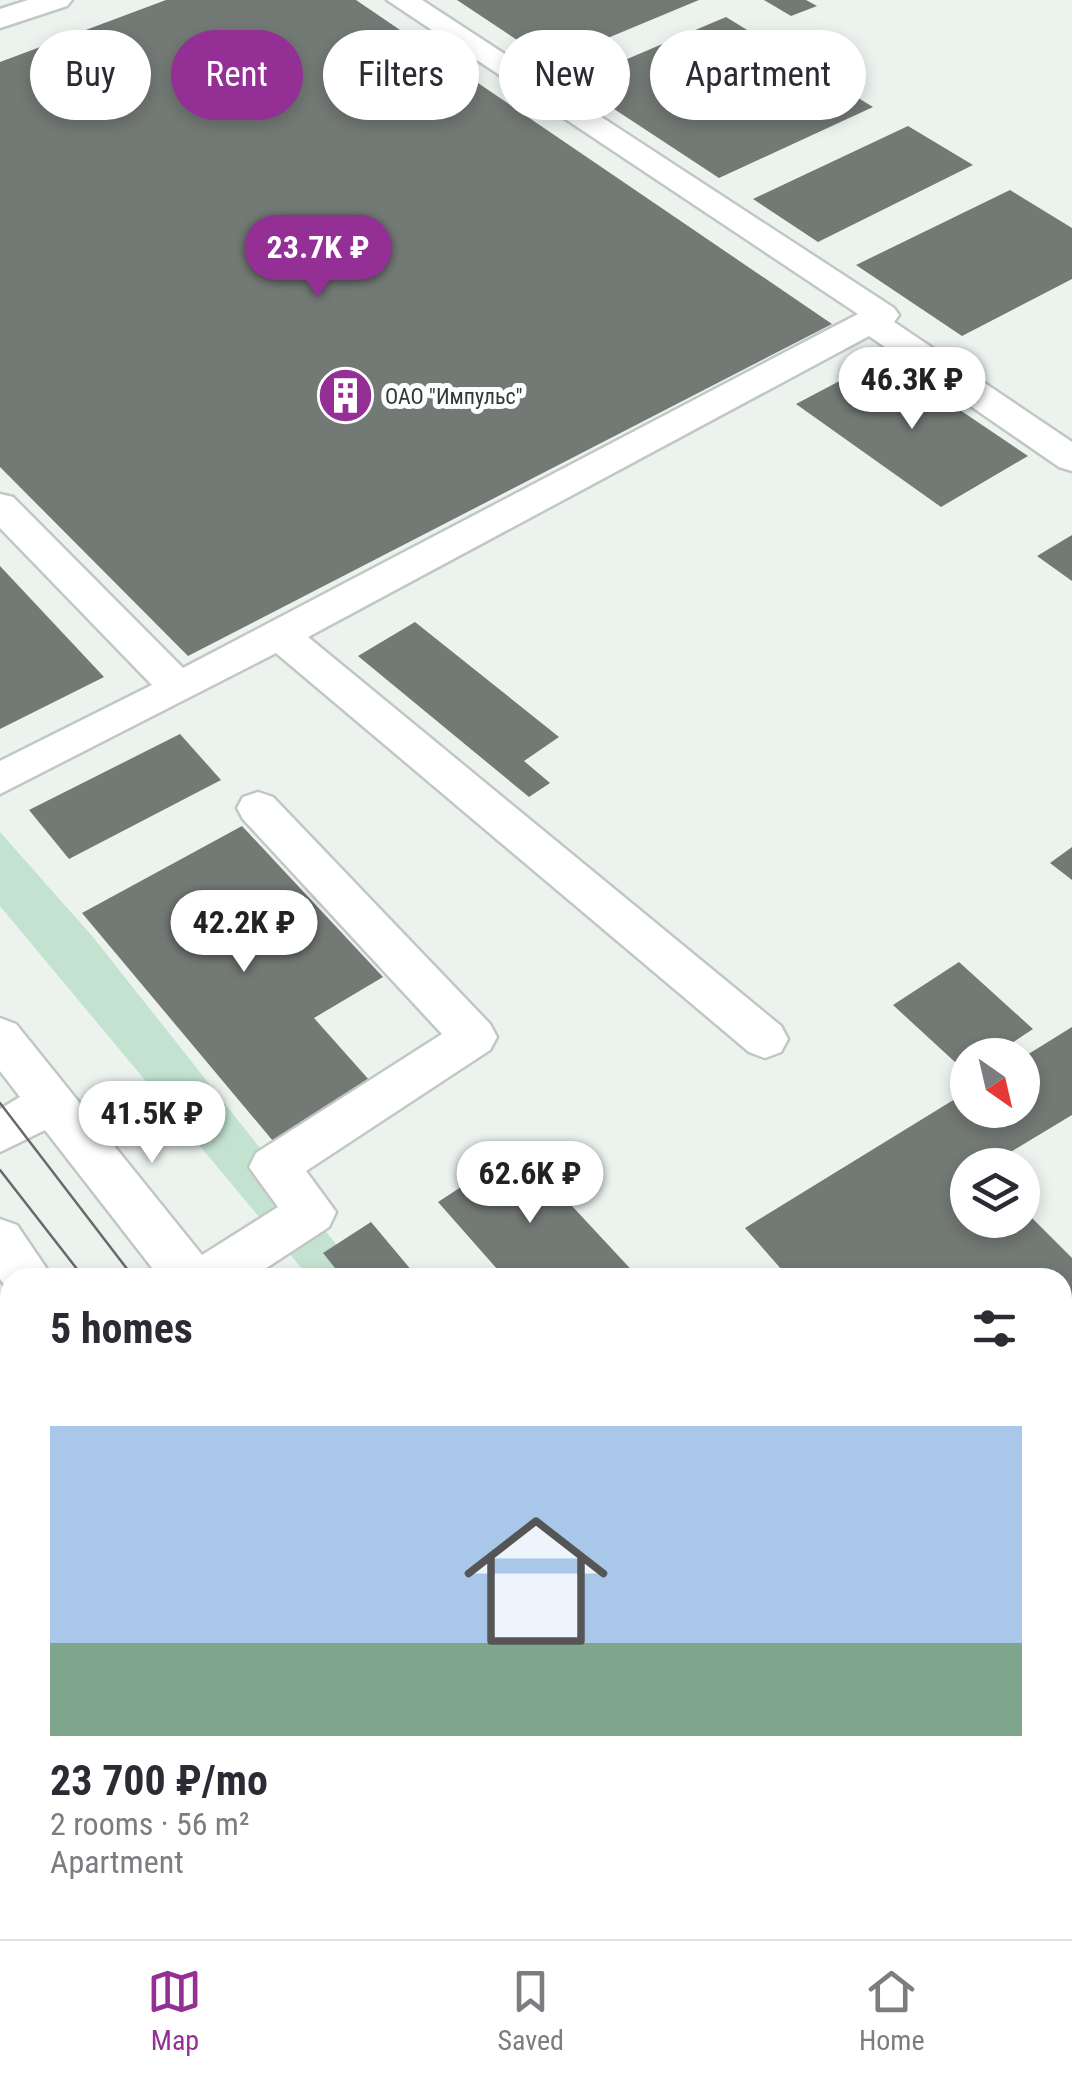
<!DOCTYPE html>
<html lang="en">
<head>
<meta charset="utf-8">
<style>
  :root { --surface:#fff; --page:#f7f7f7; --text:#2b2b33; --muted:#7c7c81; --line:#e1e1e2; --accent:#932f95 }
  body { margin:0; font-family:"Roboto Condensed",sans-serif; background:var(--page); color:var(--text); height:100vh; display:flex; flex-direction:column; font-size:38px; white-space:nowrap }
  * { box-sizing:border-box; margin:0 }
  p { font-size:32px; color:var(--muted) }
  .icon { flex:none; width:55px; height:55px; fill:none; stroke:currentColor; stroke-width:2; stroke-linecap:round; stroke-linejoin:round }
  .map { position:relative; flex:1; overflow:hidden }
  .drawer { position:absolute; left:0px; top:1268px; width:1072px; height:672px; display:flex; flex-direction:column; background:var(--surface); border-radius:30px 30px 0 0; box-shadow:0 5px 15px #0003 }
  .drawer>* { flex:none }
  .hud { position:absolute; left:30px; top:30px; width:1012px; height:90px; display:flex; gap:20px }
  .needle { width:65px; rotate:146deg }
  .tools { position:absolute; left:950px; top:1038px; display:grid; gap:20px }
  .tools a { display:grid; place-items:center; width:90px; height:90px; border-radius:50%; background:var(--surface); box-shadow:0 5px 15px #0003; font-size:50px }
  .price { position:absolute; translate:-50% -85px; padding:0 22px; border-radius:35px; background:#fff; color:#222; font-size:32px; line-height:65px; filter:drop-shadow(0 2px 5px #0008) }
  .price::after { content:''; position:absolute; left:50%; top:60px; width:30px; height:22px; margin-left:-15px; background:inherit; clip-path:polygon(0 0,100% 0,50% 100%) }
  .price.selected { background:var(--accent); color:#fff }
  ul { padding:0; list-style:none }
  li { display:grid; align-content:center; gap:20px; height:530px; padding:0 50px }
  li+li { border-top:2px solid var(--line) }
  li span { display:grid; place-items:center; height:310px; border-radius:0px; color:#555 }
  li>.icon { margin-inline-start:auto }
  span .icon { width:180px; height:180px; fill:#fffc; stroke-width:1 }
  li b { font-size:42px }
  h2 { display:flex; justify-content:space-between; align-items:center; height:120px; padding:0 50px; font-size:42px }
  .tag { padding:0 35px; border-radius:45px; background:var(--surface); box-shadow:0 5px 15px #0003; font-size:35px; line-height:90px }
  .tag.selected { background:var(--accent); color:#fff }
  .dock { display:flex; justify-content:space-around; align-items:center; height:140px; border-top:2px solid var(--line); background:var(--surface); font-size:28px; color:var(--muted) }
  .dock a { display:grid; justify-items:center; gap:5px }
  .dock .selected { color:var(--accent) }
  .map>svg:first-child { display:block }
  .green { fill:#c3e3d0 }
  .building { fill:#737975 }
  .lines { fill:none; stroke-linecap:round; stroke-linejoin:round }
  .minor-casing { stroke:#c1c8c4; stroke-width:5 }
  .major-casing { stroke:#c1c8c4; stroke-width:5 }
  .path { stroke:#a2a7a4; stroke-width:8; stroke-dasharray:12 6; stroke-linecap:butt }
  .minor { fill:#fff; fill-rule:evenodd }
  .major { fill:#fff; fill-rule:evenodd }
  .tram { stroke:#666a68; stroke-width:2.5 }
  .labels { text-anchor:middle; stroke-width:10; stroke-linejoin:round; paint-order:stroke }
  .far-poi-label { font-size:22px; fill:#343735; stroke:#fcfffd; text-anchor:start }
</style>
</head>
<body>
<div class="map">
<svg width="1072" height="1939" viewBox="0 0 1072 1939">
  <rect width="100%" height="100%" fill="#ecf3ef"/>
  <path class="green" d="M0 832 93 937 362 1277H309L0 906Z
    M0 1388 10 1401V1930H413L420 1939H0Z
    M1072 1687V1878L1063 1885 1062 1694Z
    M809 1930H1005L994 1939H812Z"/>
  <path class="building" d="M166 0H356L832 324 188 656 0 467V62Z
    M457 0H699L550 62Z
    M764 0H806L817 6 791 16Z
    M726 17 873 107 719 178 573 82Z
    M908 126 973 165 818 242 753 199Z
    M1010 190 1072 228V279L962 336 856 265Z
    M883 358 1028 456 941 507 796 404Z
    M1072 535V581L1037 556Z
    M0 566 104 677 0 729Z
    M415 622 559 737 524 761 550 783 529 797 358 656Z
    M180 734 221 780 69 859 29 810Z
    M242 826 383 977 314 1018 370 1081 273 1141 82 913Z
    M1072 847V880L1050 863Z
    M959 962 1033 1029 994 1055H968V1074L893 1005Z
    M1072 1027V1115L989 1165H968V1220H1022V1208L1072 1258V1376L1062 1383V1278H789L745 1228 968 1091V1110H1022V1058Z
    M519 1149 639 1278H505L438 1202Z
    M371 1222 418 1278H343L323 1253Z"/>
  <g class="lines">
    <defs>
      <path id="minor" d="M28 0H72L67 6 0 28V9Z
        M387 0H422L894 308 899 315 894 322 1072 442V471L1059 467 869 336 308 637 781 1026 788 1039 781 1052 765 1058 749 1052 276 653 0 794V761L152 685 0 528V494L13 497 183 668 858 314Z
        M258 792 273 797 490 1024 497 1037 490 1050 306 1171 336 1212 329 1227 251 1278H160L45 1130 0 1152V1109L20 1097 0 1071V1018L16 1024 202 1255 278 1207 249 1167 256 1153 442 1034 243 819 237 808 243 797Z
        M0 1219 17 1225 53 1278H10V1293L0 1279Z
        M485 1930H548L551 1939H488Z
        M676 1930H739L742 1939H679Z"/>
      <path id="major" d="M1072 1600V1670L1062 1673V1603Z
        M600 1930H683L679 1939H597Z"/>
    </defs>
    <use href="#minor" class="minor-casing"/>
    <use href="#major" class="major-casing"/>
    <path class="path" d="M0 1448 10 1423
      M1062 1511 1072 1505
      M0 1633 10 1637
      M0 1870 10 1873
      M188 1930 212 1939
      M200 1939 204 1930
      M259 1939 281 1932 303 1939"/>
    <use href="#minor" class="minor"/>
    <use href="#major" class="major"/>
    <path class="tram" d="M0 1103 134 1278
      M0 1170 84 1278
      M591 1930 598 1939
      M634 1930 640 1939"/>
  </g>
  <defs>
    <symbol id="building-disc" viewBox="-11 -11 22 22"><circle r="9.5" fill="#932f95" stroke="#fcfffd"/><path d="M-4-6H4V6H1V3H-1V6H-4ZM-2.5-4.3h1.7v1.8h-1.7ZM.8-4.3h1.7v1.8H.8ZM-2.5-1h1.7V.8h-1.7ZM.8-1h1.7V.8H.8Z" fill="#fff"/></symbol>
  </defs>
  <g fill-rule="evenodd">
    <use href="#building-disc" x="314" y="364" width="63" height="63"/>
  </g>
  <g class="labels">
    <g class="far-poi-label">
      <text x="385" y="404">ОАО "Импульс"</text>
    </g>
  </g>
</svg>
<div class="tools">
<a><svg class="needle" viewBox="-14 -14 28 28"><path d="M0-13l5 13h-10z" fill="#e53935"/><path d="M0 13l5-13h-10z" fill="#7c7c81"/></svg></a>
<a><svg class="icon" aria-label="layers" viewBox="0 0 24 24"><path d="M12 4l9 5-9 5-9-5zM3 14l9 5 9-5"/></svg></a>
</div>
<b class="price selected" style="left:318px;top:300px">23.7K ₽</b>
<b class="price" style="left:912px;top:432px">46.3K ₽</b>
<b class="price" style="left:244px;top:975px">42.2K ₽</b>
<b class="price" style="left:152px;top:1166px">41.5K ₽</b>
<b class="price" style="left:530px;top:1226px">62.6K ₽</b>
<div class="hud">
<a class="tag">Buy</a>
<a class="tag selected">Rent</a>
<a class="tag">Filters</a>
<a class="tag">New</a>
<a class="tag">Apartment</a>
</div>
<section class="drawer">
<h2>5 homes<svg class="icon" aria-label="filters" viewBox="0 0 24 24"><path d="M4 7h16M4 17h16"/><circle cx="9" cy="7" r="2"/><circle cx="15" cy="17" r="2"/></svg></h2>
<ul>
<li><span style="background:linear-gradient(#a9c7e8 70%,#7fa58c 0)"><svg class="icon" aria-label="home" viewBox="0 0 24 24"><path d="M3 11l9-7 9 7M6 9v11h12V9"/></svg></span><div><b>23 700 ₽/mo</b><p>2 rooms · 56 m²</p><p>Apartment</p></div></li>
</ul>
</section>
</div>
<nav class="dock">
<a class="selected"><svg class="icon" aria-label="map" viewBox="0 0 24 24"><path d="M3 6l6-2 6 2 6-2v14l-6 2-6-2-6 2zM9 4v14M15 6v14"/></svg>Map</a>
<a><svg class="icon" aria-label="saved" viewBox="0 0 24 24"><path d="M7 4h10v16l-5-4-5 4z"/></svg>Saved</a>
<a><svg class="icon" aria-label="home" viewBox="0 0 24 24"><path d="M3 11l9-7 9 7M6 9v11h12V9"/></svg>Home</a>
</nav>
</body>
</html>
